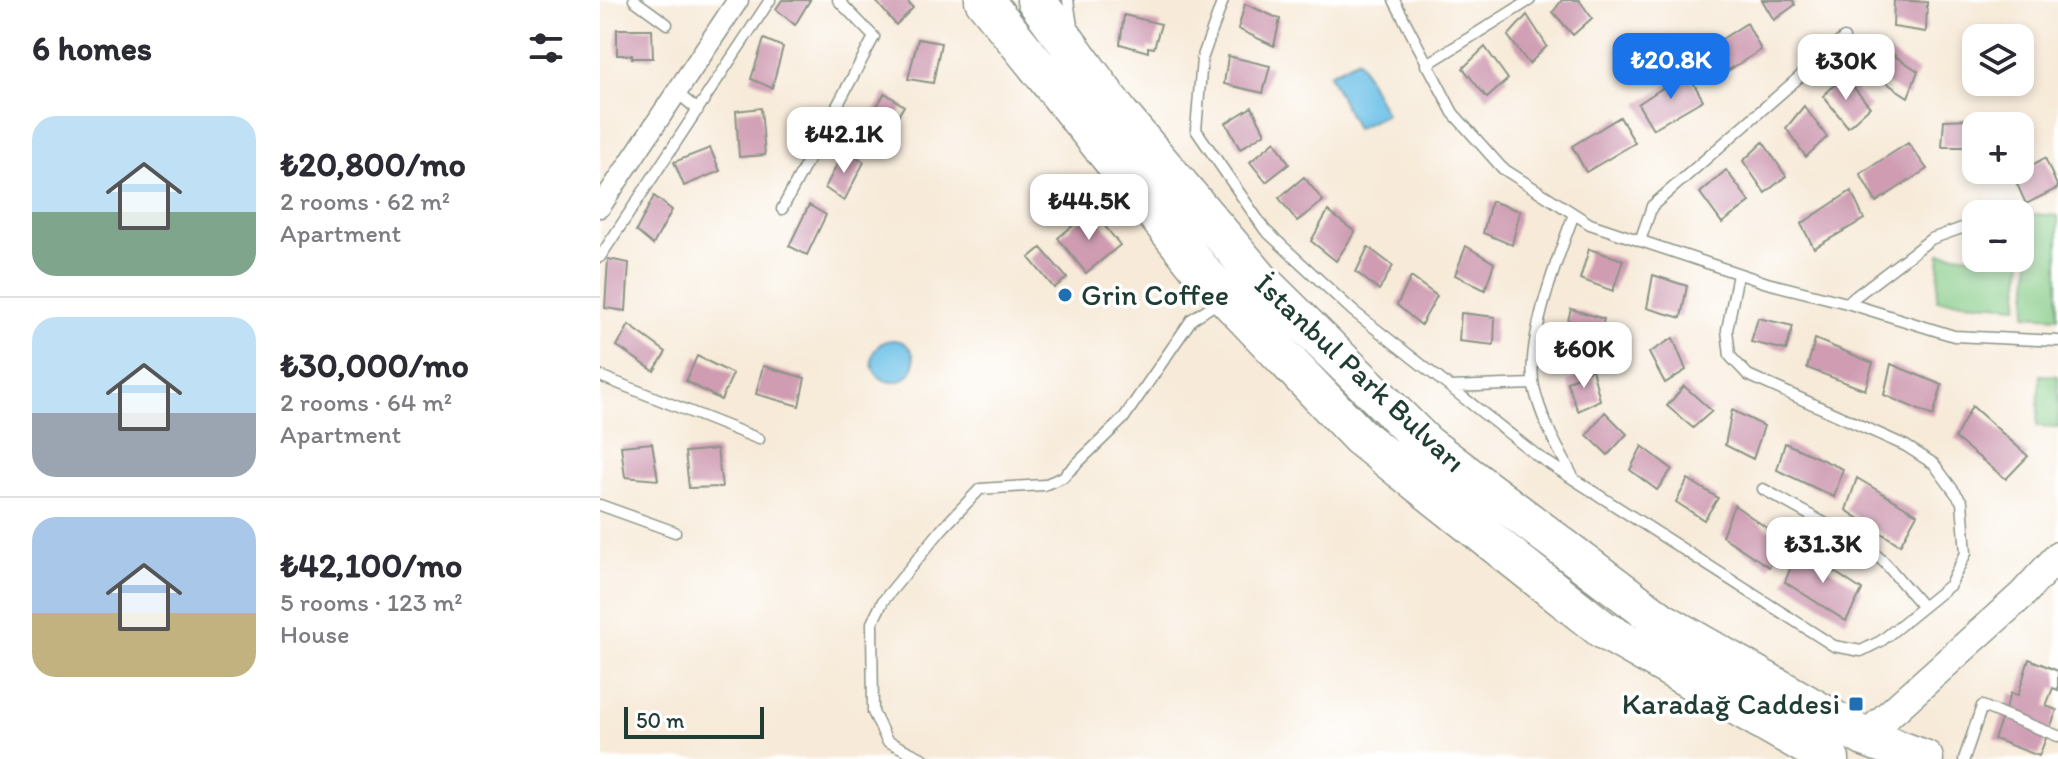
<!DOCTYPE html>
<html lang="en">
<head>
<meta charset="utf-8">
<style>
  :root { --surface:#fff; --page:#f2f2f3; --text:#2b2b33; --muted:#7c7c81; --line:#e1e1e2; --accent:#1a73e8 }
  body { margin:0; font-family:Itim,sans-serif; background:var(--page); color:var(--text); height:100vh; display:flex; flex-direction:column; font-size:30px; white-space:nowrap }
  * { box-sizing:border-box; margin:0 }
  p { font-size:26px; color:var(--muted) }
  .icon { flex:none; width:44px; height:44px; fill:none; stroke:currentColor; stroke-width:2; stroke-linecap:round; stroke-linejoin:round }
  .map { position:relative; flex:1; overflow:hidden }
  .sheet { display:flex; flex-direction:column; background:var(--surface); width:600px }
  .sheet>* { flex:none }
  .controls { position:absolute; left:1362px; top:24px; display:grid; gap:16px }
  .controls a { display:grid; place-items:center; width:72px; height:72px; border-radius:16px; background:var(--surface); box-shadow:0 4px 12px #0003; font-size:40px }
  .scale { position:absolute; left:24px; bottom:20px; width:140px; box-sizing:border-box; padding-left:8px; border:4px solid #1f3d34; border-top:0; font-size:22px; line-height:28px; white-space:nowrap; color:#1f3d34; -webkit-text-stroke:6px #fff; paint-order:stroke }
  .price { position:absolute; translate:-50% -68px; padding:0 18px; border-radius:16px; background:#fff; color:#222; font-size:26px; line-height:52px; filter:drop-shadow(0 2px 4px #0008) }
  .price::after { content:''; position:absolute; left:50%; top:48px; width:24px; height:18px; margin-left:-12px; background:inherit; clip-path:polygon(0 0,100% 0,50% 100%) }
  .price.selected { background:var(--accent); color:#fff }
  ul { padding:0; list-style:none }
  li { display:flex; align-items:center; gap:24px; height:200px; padding:0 32px }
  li+li { border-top:2px solid var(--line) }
  li span { display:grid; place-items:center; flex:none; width:224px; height:160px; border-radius:24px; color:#555 }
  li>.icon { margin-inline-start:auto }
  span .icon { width:96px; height:96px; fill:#fffc; stroke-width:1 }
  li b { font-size:34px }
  h2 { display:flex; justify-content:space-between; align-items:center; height:96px; padding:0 32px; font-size:34px }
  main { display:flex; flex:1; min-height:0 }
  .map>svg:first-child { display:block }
  .green { fill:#84ca85; stroke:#52845c; stroke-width:2 }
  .water { fill:#6bc0e7; stroke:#457e8e; stroke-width:2 }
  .building { fill:#cf9cb2 }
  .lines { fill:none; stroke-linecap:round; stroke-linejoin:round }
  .lane-casing { stroke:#8b9486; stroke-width:13 }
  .street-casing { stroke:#8b9486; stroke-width:23 }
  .secondary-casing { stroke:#8b9486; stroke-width:31 }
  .highway-casing { stroke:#8b9486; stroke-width:41 }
  .lane { stroke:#fff; stroke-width:10 }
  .street { stroke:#fff; stroke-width:20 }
  .secondary { stroke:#fff; stroke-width:28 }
  .highway { stroke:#fff; stroke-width:38 }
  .poi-dot { fill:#1f6fb2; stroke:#fff; stroke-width:3 }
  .labels { text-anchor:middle; stroke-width:7; stroke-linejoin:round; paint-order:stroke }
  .poi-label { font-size:30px; fill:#1f3d34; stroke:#fff; text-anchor:start }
  .street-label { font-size:30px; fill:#1f3d34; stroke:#fff }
</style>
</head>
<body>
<main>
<section class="sheet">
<h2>6 homes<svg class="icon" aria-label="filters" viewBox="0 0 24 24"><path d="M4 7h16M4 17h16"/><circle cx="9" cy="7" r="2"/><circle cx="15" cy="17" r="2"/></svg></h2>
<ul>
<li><span style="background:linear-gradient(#bfe0f5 60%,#7fa58c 0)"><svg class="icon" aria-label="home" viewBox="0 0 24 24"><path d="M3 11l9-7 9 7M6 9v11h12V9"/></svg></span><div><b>₺20,800/mo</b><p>2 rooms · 62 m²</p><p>Apartment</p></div></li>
<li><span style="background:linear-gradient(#bfe0f5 60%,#9aa5b1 0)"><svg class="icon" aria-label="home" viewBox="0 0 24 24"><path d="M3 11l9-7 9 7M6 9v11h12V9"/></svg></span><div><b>₺30,000/mo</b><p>2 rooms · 64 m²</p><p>Apartment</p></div></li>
<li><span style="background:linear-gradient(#a9c7e8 60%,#c2b280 0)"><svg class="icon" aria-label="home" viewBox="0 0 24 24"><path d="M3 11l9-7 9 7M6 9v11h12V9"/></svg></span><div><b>₺42,100/mo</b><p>5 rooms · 123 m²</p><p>House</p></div></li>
</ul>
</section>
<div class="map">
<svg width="1458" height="759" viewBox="0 0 1458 759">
  <rect width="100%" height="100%" fill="#fff"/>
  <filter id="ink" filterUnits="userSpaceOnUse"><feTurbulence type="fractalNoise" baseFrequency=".0125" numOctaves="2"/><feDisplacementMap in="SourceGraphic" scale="16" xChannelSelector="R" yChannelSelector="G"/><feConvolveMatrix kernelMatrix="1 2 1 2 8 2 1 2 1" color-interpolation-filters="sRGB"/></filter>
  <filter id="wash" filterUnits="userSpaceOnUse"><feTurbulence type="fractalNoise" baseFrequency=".006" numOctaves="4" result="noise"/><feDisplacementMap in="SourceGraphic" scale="32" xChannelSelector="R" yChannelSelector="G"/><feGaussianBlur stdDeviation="1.8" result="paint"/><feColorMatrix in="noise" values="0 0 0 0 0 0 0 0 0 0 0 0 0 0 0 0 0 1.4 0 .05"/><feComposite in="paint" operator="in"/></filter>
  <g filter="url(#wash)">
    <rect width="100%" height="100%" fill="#f7ead8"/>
    <path class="green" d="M1433 214 1458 216V317L1426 315Z
      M1340 253 1376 256V258L1422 259 1418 306 1337 300Z
      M1440 375 1458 376V427L1437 426Z"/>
    <path class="water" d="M758 59 786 114 756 129 729 74Z
      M272 361a21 21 0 1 1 42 0a21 21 0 1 1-42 0Z"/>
    <g id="blocks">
      <path class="building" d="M182 0H210L195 25 176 9Z
        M275 0H306L313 8 296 25Z
        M962 0H979L992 18 973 35 953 12Z
        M1162 0H1193L1195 5 1174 20Z
        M1294 0 1327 2 1326 32 1293 27Z
        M645 4 680 19 674 46 638 29Z
        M524 15 561 24 554 48 548 47V52L520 44Z
        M927 15 947 46 929 64 908 36Z
        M1147 23 1161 50 1113 80 1097 55Z
        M17 29H52L53 58H32V55H17Z
        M164 39 183 47 172 88 151 79Z
        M318 39 341 43 333 83 308 79Z
        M885 47 908 79 887 98 863 68Z
        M1287 51 1318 71 1308 97 1279 78Z
        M628 56 670 66 663 93 624 84Z
        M1087 72 1103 100 1053 129 1038 104Z
        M1244 76 1270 107 1248 127 1223 96Z
        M285 93 304 106 284 139 264 127Z
        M1204 106 1227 137 1206 157 1186 128Z
        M652 107 665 133 640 149 626 123Z
        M161 108 165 155 139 157 136 111Z
        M1020 117 1035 143 986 172 972 146Z
        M1401 118 1400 126H1376V147H1342L1344 120Z
        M675 141 689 164 666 182 650 162Z
        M1163 142 1186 176 1165 193 1143 161Z
        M1308 143 1327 169 1276 202 1260 174Z
        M110 148 120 171 84 186 74 162Z
        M245 149 264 162 244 201 225 188Z
        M1445 158 1458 188 1426 204 1413 175Z
        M1126 170 1150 202 1122 223 1100 193Z
        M704 177 723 201 697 221 679 198Z
        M1251 191 1264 219 1214 248 1201 224Z
        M54 196 72 210 53 245 36 231Z
        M891 201 920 211 912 245 883 233Z
        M209 205 226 215 207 255 189 246Z
        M492 210 520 245 486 273 458 238Z
        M728 211 755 232 736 261 711 241Z
        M866 246 894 263 885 290 855 275Z
        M768 247 793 266 779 290 756 272Z
        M441 248 467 278 454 288 429 258Z
        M989 249 1023 260 1013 291 980 279Z
        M8 259 29 263 26 311 5 308Z
        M1053 275 1087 286 1081 318 1047 308Z
        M811 277 837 296 821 325 797 305Z
        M971 309 1004 319 996 348 963 339Z
        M861 313 895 317 894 345 859 341Z
        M1158 318 1193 326 1186 350 1151 342Z
        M29 325 66 352 54 371 17 346Z
        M1073 338 1086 370 1065 383 1049 353Z
        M1215 339 1273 363 1265 390 1207 368Z
        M97 356 133 374 121 400 86 381Z
        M1291 364 1342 385 1333 416 1284 395Z
        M163 366 205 378 199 406 156 394Z
        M992 369 1000 400 978 411 967 382Z
        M1084 386 1112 411 1093 428 1067 406Z
        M1372 406 1428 456 1406 479 1355 438Z
        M1132 410 1164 426 1153 459 1125 445Z
        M1005 412 1027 434 1008 455 987 435Z
        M52 443 58 480 25 477 21 446Z
        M1185 443 1243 469 1234 497 1177 470Z
        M1042 446 1072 469 1057 490 1030 470Z
        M117 449 122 487 89 488 85 452Z
        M1257 478 1317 514 1300 545 1246 510Z
        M1088 479 1118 498 1104 520 1076 502Z
        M1134 505 1187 542 1169 567 1122 536Z
        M1198 548 1262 590 1246 621 1185 582Z
        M1429 659 1458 671V690L1453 688 1446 706 1457 710 1439 756 1394 739 1411 693 1418 695Z"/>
    </g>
  </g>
  <g filter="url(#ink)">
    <use href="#blocks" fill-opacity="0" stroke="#8b9486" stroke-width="2"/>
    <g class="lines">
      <defs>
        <path id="lane" d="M34 0 67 24
          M468 0 472 26
          M623 0 602 59 596 130 665 230 753 311 939 457 1234 646 1261 651 1281 641 1350 585 1366 553 1362 502 1334 464 1306 446 1148 375 1130 356 1127 330 1138 274
          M794 0 853 113 902 168 990 224 1167 283 1247 303 1354 336 1458 341
          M826 65 930 0
          M76 92 98 110
          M182 209 274 37 238 0
          M1040 241 1052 206 1244 38
          M0 257 170 0
          M1247 303 1331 239 1376 223
          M0 376 159 439
          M850 387 933 384
          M973 477C958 448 941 419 934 387 925 343 958 256 974 214
          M1163 489 1267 547 1285 563 1323 607
          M0 505 75 532
          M324 759 287 741 273 712 272 623 283 601 342 529 380 489 444 485 463 477 523 419 592 319 620 301
          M1364 759 1382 706 1458 736"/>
        <path id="street" d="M0 207 138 0"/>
        <path id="secondary" d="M1264 737 1422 595 1458 556"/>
        <path id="highway" d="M384 0 604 274 760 437 1002 629 1230 759
          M436 0 520 115 660 280 827 445 1061 621 1264 737 1324 759"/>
      </defs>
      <use href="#lane" class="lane-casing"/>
      <use href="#street" class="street-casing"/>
      <use href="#secondary" class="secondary-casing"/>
      <use href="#highway" class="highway-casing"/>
      <use href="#lane" class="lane"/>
      <use href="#street" class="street"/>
      <use href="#secondary" class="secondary"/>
      <use href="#highway" class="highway"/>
    </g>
  </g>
  <g class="poi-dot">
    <circle cx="465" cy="295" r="8"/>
    <rect x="1248" y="696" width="16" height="16" rx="4"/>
  </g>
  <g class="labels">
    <g class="poi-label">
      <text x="481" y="305">Grin Coffee</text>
      <text x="1240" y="714" text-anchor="end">Karadağ Caddesi</text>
    </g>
    <g class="street-label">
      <text transform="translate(760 373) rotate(43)" y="10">İstanbul Park Bulvarı</text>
    </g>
  </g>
</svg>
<div class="controls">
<a><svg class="icon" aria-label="layers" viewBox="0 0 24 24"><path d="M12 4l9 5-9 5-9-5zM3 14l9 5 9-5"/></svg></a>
<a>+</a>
<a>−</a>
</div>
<div class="scale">50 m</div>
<b class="price selected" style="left:1071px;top:101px">₺20.8K</b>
<b class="price" style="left:1246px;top:102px">₺30K</b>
<b class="price" style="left:244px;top:175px">₺42.1K</b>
<b class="price" style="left:489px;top:242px">₺44.5K</b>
<b class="price" style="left:984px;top:390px">₺60K</b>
<b class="price" style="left:1223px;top:585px">₺31.3K</b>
</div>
</main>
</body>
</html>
